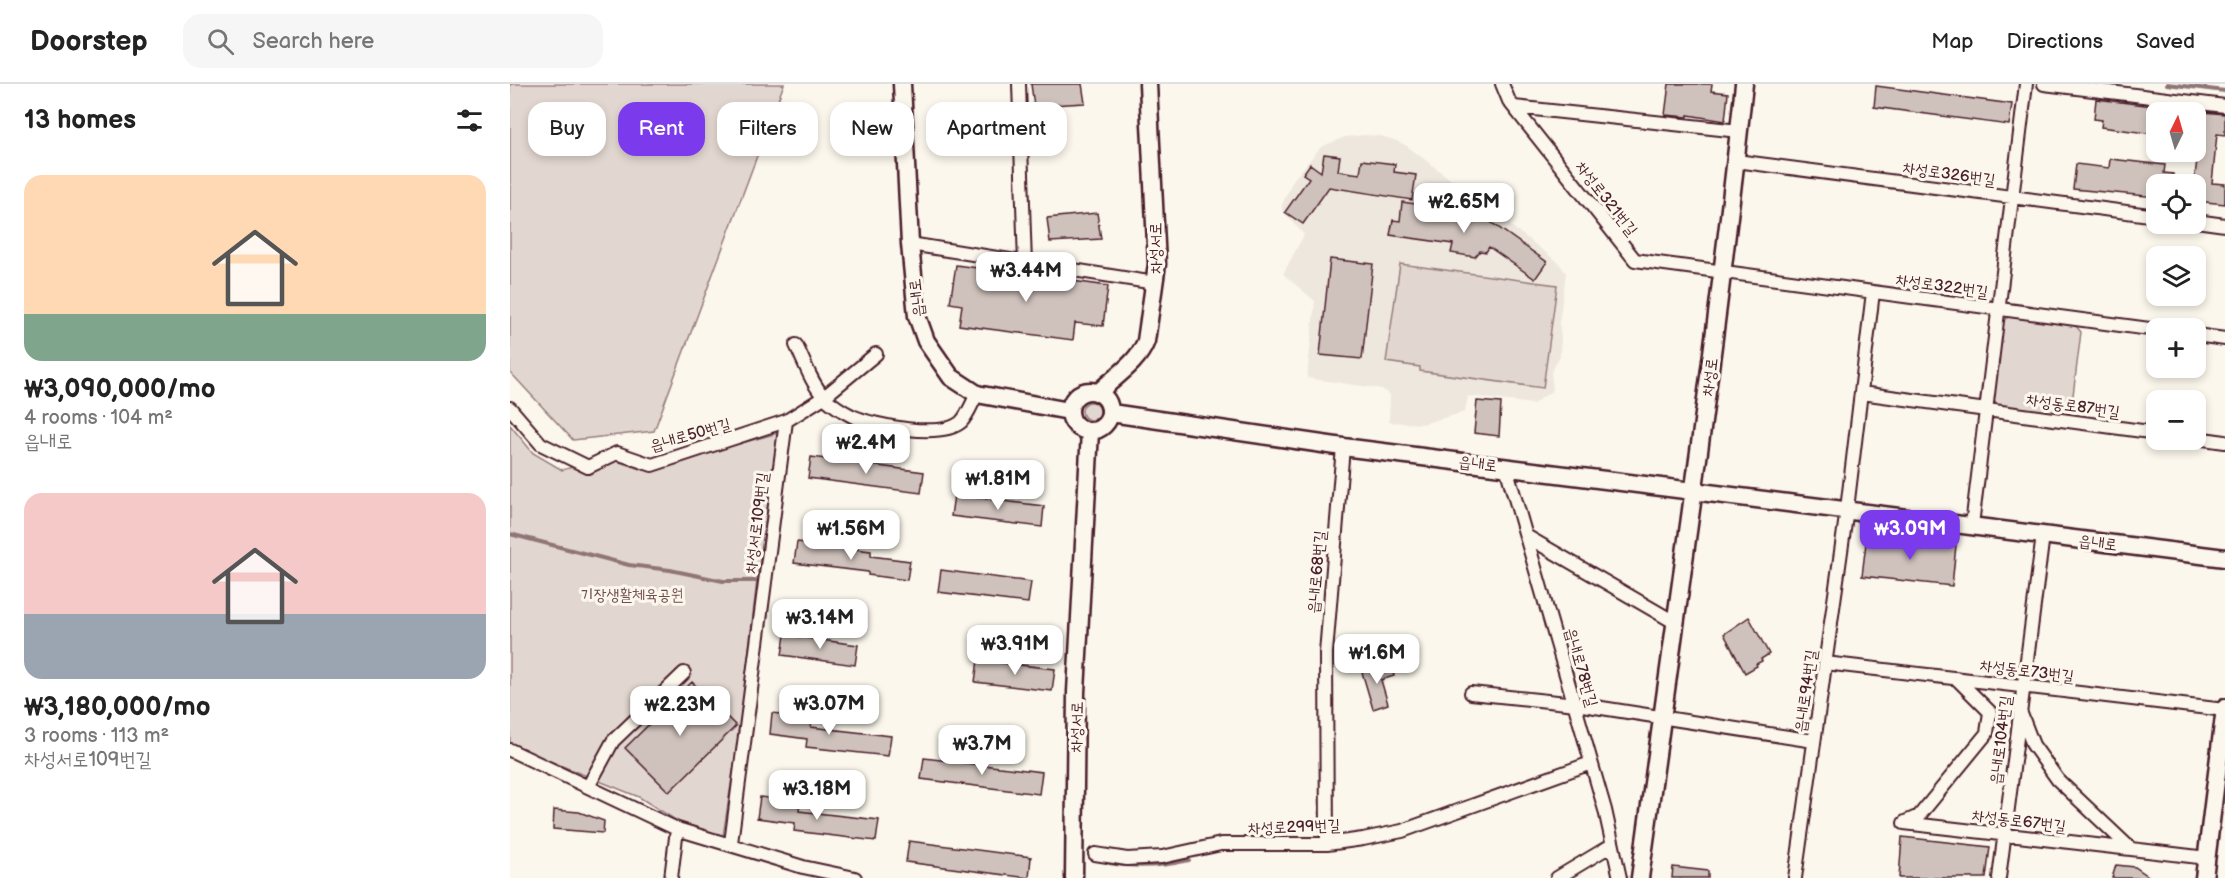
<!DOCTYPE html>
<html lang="en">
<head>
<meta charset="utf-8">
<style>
  :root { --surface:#fff; --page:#f6f6f6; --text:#222; --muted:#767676; --line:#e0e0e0; --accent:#7c3aed }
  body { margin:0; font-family:"Balsamiq Sans","Poor Story",sans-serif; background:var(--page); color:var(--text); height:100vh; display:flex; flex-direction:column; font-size:22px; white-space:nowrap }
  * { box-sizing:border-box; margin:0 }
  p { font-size:20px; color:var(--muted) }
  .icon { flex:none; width:33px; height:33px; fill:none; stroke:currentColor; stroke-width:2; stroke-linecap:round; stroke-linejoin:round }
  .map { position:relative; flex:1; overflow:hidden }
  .panel { display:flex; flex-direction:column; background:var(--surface); width:510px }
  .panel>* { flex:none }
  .guide { position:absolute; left:18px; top:18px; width:570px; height:54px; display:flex; gap:12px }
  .needle { width:39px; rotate:5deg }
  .fabs { position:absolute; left:1636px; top:18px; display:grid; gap:12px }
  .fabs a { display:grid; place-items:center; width:60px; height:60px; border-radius:12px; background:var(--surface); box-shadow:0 3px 9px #0003; font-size:30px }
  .price { position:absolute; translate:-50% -51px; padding:0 14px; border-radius:12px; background:#fff; color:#222; font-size:20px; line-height:39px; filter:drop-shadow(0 2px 3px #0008) }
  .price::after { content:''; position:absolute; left:50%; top:36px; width:18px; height:14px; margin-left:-9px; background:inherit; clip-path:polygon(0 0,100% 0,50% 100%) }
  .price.on { background:var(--accent); color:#fff }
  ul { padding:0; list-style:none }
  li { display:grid; align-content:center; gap:12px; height:318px; padding:0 24px }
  li span { display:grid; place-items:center; height:186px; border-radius:18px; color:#555 }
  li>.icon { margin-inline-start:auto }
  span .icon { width:108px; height:108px; fill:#fffc; stroke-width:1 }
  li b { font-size:26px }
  h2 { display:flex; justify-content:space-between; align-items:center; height:72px; padding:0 24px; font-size:26px }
  .chip { padding:0 21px; border-radius:18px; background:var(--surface); box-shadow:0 3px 9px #0003; font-size:21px; line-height:54px }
  .chip.on { background:var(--accent); color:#fff }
  header { display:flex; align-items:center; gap:36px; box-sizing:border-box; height:84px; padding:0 30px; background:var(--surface); border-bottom:2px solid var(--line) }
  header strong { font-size:28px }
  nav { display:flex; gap:33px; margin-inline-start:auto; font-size:21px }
  .search { width:420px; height:54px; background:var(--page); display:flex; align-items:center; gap:15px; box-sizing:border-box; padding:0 21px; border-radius:18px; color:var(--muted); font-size:22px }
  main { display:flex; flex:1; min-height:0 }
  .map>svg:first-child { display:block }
  .built { fill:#eee7de }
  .green { fill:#e2d7d0; stroke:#967b7e; stroke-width:1.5 }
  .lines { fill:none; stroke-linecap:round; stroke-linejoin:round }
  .stream { stroke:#907477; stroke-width:4 }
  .building { fill:#cfc2bc; stroke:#4a1f2b; stroke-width:1.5 }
  .street-casing { stroke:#4a1f2b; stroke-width:16 }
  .secondary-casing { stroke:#4a1f2b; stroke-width:21 }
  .street { stroke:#fbf7ec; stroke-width:12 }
  .secondary { stroke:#fbf7ec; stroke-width:16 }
  .labels { text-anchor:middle; stroke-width:6; stroke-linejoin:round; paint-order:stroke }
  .street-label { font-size:16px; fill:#4a1f2b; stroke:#fbf7ec }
  .park-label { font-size:16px; fill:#704d54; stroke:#fbf7ec }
</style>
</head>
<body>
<header>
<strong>Doorstep</strong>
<div class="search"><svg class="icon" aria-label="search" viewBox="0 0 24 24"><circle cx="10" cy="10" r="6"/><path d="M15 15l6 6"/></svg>Search here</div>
<nav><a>Map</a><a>Directions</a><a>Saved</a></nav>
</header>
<main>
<section class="panel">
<h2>13 homes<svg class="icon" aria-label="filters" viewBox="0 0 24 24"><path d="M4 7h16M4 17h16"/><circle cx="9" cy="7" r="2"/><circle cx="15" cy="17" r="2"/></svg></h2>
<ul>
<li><span style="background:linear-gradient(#ffd9b3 75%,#7fa58c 0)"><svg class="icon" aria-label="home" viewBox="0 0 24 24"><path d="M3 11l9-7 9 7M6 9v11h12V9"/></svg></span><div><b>₩3,090,000/mo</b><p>4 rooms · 104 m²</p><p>읍내로</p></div></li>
<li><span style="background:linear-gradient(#f6c9c9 65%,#9aa5b1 0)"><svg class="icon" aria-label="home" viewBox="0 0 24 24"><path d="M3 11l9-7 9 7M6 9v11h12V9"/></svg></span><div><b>₩3,180,000/mo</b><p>3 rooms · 113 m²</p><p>차성서로109번길</p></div></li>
</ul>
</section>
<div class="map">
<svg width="1715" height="794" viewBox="0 0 1715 794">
  <rect width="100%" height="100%" fill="#fbf7ec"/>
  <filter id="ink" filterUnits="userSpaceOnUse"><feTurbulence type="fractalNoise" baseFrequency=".0167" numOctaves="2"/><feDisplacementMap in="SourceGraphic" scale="12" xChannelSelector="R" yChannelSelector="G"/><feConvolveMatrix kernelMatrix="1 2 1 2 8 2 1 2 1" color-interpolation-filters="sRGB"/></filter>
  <g filter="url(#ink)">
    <path class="built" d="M854 51 871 52 887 57 897 62 1048 178 1056 189 1049 239 1051 254 1050 272 1041 288 1043 306 1023 320 958 312 955 328 912 340 879 338 880 311 872 305 797 294 805 217 773 190 794 151 772 126V121L783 96 811 63 835 53Z"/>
    <path class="green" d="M0 0H274L144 347 63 356 0 288Z
      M890 180 1047 201 1033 304 910 287V283L876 278Z
      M1500 232 1564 240 1571 248 1561 327 1553 331 1490 325 1482 314 1491 238Z
      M572 327a9 9 0 1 1 18 0a9 9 0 1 1-18 0Z
      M0 341 23 369 52 386 97 374 134 386 268 349 247 496 230 643 213 752 167 737 129 713 0 661Z"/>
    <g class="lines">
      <path class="stream" d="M1657 0 1715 7
        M0 450 119 481 160 486 213 497H249
        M599 779C626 784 653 782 679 776"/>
    </g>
    <path class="building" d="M521 0H572L575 19 524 22Z
      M1159 0H1202L1201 7 1218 9 1215 37 1178 31V33L1155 31Z
      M1366 2 1502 20 1499 41 1364 23Z
      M1586 15 1692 28H1647V43L1645 42 1644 50 1591 43 1592 36 1584 35Z
      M1693 28 1715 30V51L1707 50 1702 99 1715 100V120L1686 117 1684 100Z
      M814 70 830 72 828 87 850 90 852 76 885 80 884 88 906 91 902 116 819 103 793 140 775 128 799 94 793 90 800 80 811 88Z
      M1600 75 1655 81 1654 89 1663 90V100H1647V113L1563 105 1566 80 1599 84Z
      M892 118 968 129 1037 178 1025 195 979 163 976 168 970 167 965 173 941 169 943 160 880 151 883 136 890 137Z
      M587 129 591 155 540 158 537 134Z
      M820 175 863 180 852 275 810 271Z
      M446 181 598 202 593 242 565 239 563 256 449 241 452 221 440 219Z
      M967 317 991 319 989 352 964 349Z
      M301 373 414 388 411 409 298 394Z
      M444 411 534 422 532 443 441 432Z
      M1364 452 1446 461 1442 502 1352 492 1356 459Z
      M287 458 361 467V472L400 477 397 496 358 491V488L284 479Z
      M431 486 521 498 518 519 428 508Z
      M1239 533 1259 570 1251 575 1252 577 1246 580 1247 582 1235 589 1214 550Z
      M275 551 348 561 345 581 272 571Z
      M468 576 545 585 542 607 465 598Z
      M881 580 884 592 871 596 878 620 863 625 852 588Z
      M182 598 226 642 159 708 115 664Z
      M262 629 302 634 301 643 381 652 378 672 296 663 297 655 260 650Z
      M414 674 532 688 529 710 411 695Z
      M250 713 290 718 289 727 369 736 366 757 284 747 285 739 247 734Z
      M44 726 69 728 94 737 93 749 43 745Z
      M1392 753 1480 763 1476 794H1389Z
      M399 757 521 773 519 794 396 778Z
      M1606 781 1625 783 1641 794H1602Z
      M1163 783 1198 787V794H1162Z"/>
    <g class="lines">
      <defs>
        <path id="street" d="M509 0 515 180
          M992 0 999 17 1125 176 1647 246
          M1534 0 1715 22
          M1004 23 1229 47
          M1226 77 1647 132
          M1686 137 1715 141
          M400 160 645 199
          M1686 251 1715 255
          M286 261C294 277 302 301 315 314 322 320 334 328 342 332 365 342 431 355 451 338 458 331 462 319 467 310
          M1351 309 1647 349
          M0 324 31 360 78 383 107 369 142 381 276 337 314 313 366 270
          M1686 354 1715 358
          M996 383 1095 726 1110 794
          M1462 441 1516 0
          M1016 452 1166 539
          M1315 579 1715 626
          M961 609 1066 620 1304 657
          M1511 630 1523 661 1548 696 1621 765 1697 774
          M0 666 167 745 293 783 345 794
          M78 703 103 657 174 589
          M1395 738 1409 732 1477 649 1480 628 1446 594
          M1394 739 1621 765
          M221 759 276 337
          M817 760 816 569 833 363
          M585 770 617 775 652 773 711 760H817L853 755 892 747 1081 679
          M161 794 167 745
          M1047 794 1102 761
          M1285 794 1337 425 1363 208
          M1489 794 1533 451"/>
        <path id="secondary" d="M392 0 400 160 407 232 416 257 441 293 467 310 559 327
          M560 327a20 20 0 1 1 40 0a20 20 0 1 1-40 0Z
          M588 309C604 293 628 279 636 257L647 180 638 0
          M601 329 833 363 1715 474
          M564 794 566 608 580 347
          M1130 794C1166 529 1206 265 1234 0
          M1694 794 1715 624"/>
      </defs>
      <use href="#street" class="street-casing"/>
      <use href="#secondary" class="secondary-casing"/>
      <use href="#street" class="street"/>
      <use href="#secondary" class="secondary"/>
    </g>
  </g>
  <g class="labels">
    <g class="street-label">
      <text transform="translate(1439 89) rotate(8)" y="6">차성로326번길</text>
      <text transform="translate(1097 114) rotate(52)" y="6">차성로321번길</text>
      <text transform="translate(645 164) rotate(-90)" y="6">차성서로</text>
      <text transform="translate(1432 201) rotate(8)" y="6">차성로322번길</text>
      <text transform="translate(406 214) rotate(-97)" y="6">읍내로</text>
      <text transform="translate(1199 293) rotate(-83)" y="6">차성로</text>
      <text transform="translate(1563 321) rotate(8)" y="6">차성동로87번길</text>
      <text transform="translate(180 350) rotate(-16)" y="6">읍내로50번길</text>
      <text transform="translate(968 379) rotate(7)" y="6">읍내로</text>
      <text transform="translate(246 439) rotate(-83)" y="6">차성서로109번길</text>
      <text transform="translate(1588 458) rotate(7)" y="6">읍내로</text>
      <text transform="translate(806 488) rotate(-85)" y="6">읍내로68번길</text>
      <text transform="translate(1072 583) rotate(74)" y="6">읍내로78번길</text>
      <text transform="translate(1517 586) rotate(7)" y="6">차성동로73번길</text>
      <text transform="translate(1295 607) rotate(-82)" y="6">읍내로94번길</text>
      <text transform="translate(566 643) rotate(-89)" y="6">차성서로</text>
      <text transform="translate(1490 656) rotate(-83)" y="6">읍내로104번길</text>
      <text transform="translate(1509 736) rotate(7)" y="6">차성동로67번길</text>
      <text transform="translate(784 742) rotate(-2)" y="6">차성로299번길</text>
    </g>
    <g class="park-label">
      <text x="122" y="516">기장생활체육공원</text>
    </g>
  </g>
</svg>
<div class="fabs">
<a><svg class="needle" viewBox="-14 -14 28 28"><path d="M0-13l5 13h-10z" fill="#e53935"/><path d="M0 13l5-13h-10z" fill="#767676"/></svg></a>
<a><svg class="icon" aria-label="locate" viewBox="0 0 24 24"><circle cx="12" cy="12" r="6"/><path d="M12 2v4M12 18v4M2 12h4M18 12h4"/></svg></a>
<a><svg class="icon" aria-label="layers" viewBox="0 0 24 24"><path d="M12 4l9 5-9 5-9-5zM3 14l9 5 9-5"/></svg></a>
<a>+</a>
<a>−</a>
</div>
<b class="price" style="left:954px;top:150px">₩2.65M</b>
<b class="price" style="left:516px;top:219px">₩3.44M</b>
<b class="price" style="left:356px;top:391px">₩2.4M</b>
<b class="price" style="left:488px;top:427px">₩1.81M</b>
<b class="price" style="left:341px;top:477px">₩1.56M</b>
<b class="price on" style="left:1400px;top:477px">₩3.09M</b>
<b class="price" style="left:310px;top:566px">₩3.14M</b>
<b class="price" style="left:505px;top:592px">₩3.91M</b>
<b class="price" style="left:867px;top:601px">₩1.6M</b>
<b class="price" style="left:319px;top:652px">₩3.07M</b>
<b class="price" style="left:170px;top:653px">₩2.23M</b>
<b class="price" style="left:472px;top:692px">₩3.7M</b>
<b class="price" style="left:307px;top:737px">₩3.18M</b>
<div class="guide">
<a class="chip">Buy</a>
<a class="chip on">Rent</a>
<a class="chip">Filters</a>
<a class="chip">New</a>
<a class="chip">Apartment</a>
</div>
</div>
</main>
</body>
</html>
